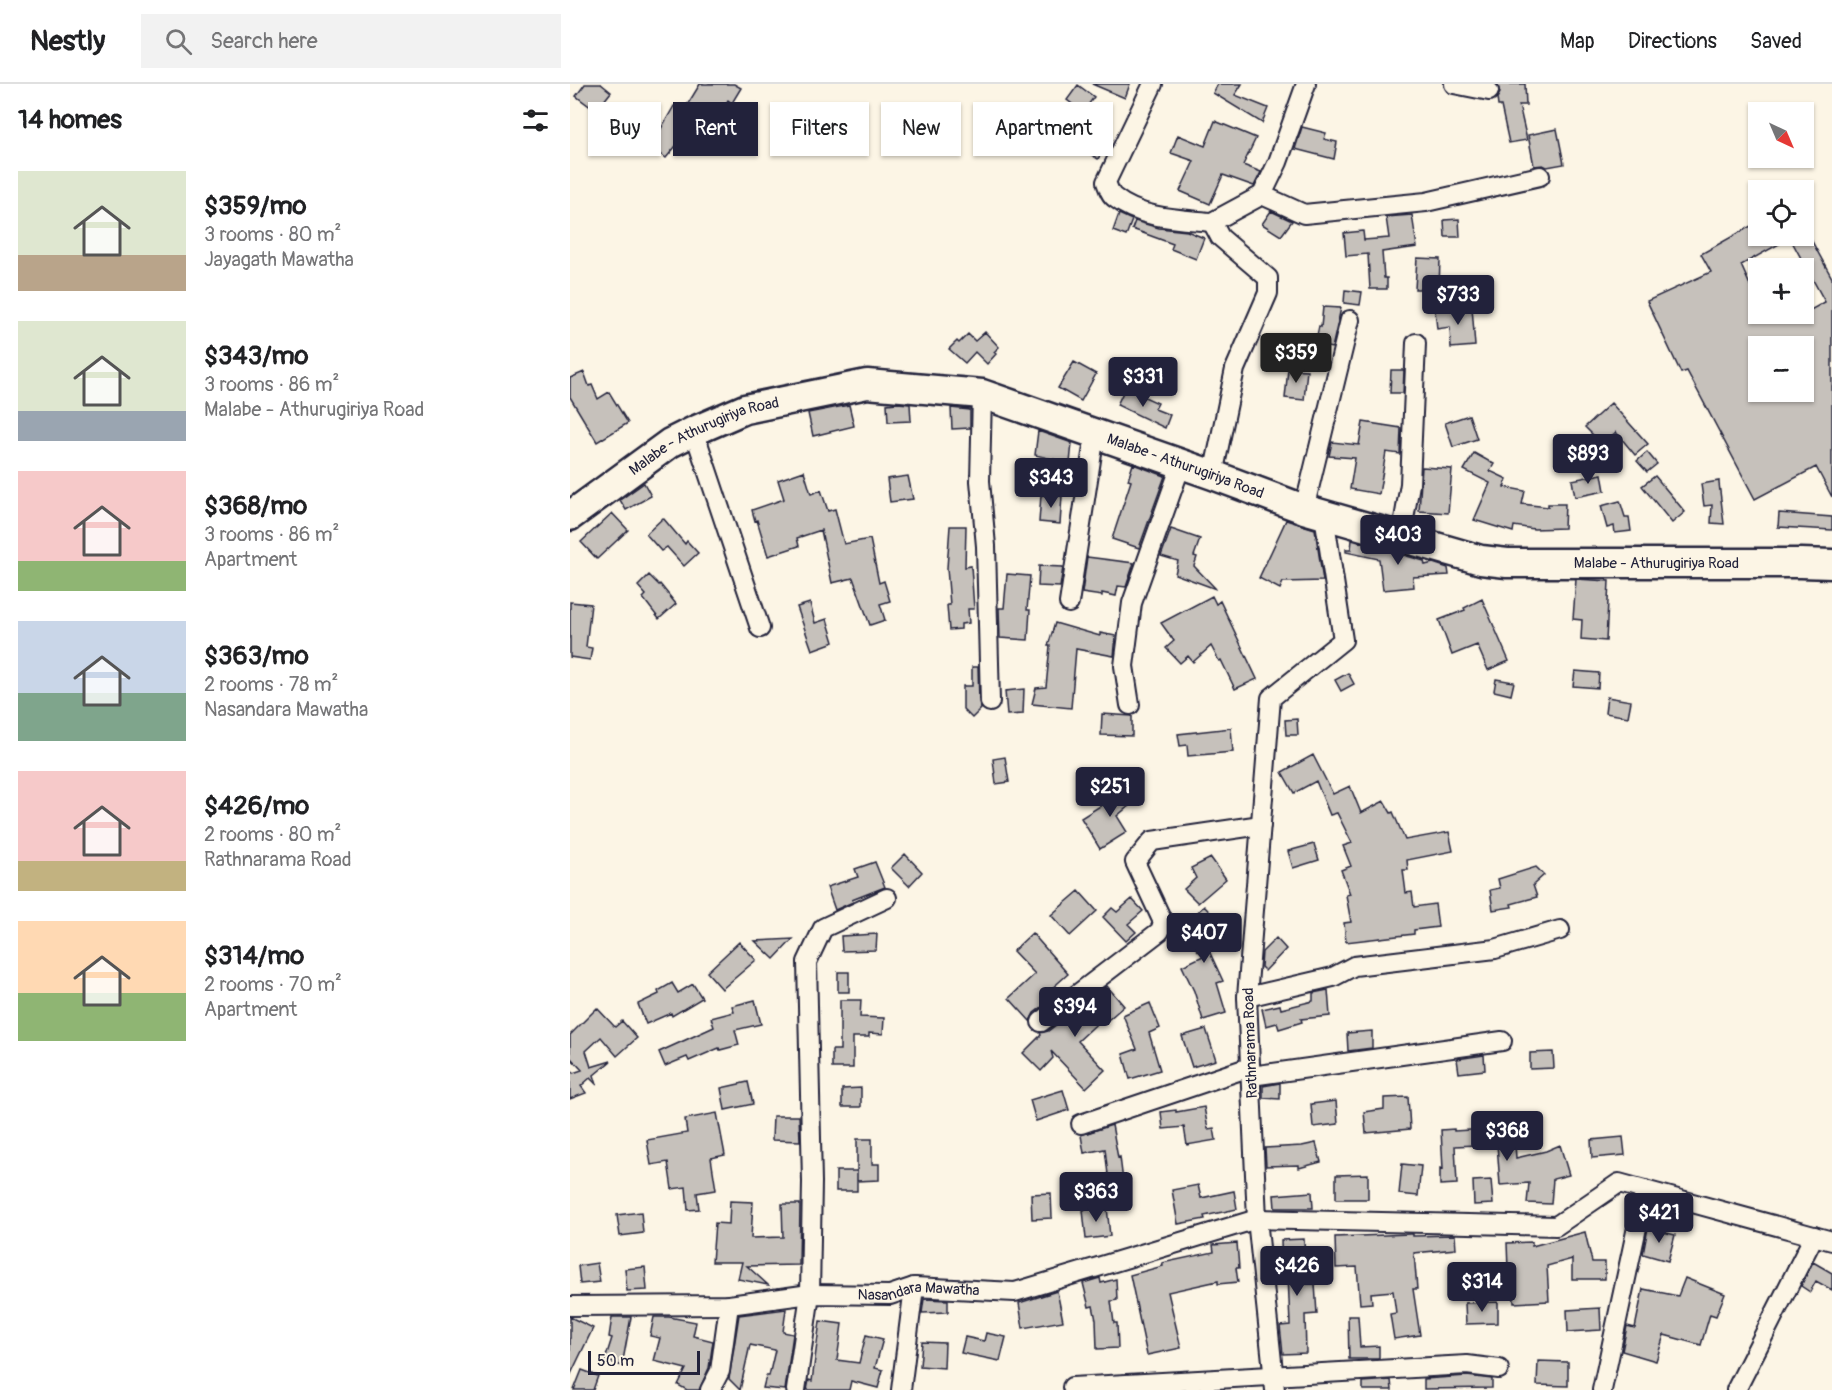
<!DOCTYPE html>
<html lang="en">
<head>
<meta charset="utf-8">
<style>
  :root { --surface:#fff; --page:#f2f2f2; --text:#202124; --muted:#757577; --line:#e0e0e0; --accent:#22223b }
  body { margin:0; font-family:Pangolin,sans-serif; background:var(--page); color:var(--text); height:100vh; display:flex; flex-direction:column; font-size:22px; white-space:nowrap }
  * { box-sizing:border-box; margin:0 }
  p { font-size:20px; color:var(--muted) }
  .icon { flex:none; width:33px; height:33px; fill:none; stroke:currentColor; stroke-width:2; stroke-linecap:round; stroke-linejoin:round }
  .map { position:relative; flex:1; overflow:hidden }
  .details { display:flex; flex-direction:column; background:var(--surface); width:570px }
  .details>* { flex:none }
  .hud { position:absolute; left:18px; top:18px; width:570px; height:54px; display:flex; gap:12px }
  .needle { width:39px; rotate:136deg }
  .controls { position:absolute; left:1178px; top:18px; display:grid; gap:12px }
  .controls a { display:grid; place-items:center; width:66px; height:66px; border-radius:0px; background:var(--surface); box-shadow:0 2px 4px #0004; font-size:30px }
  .scale { position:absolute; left:18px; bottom:15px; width:112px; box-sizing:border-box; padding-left:6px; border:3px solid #22223b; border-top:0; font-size:16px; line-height:21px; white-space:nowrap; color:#22223b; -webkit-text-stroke:4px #fcf5e5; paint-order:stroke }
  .price { position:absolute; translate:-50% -51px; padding:0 14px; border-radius:6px; background:var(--accent); color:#fff; font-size:20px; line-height:39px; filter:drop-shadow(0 2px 3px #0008) }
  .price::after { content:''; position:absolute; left:50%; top:36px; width:18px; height:14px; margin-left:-9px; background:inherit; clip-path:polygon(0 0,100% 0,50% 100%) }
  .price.current { background:#222; color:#fff }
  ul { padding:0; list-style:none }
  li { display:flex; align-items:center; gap:18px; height:150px; padding:0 18px }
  li span { display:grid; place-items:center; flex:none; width:168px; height:120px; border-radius:0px; color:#555 }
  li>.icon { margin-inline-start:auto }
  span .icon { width:72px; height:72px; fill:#fffc; stroke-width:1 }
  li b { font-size:26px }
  h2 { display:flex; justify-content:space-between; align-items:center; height:72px; padding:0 18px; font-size:26px }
  .chip { padding:0 21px; border-radius:0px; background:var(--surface); box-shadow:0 2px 4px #0004; font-size:21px; line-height:54px }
  .chip.current { background:var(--accent); color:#fff }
  header { display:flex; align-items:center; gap:36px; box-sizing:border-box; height:84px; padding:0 30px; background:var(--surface); border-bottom:2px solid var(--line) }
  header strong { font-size:28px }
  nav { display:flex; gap:33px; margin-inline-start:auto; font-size:21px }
  .search { width:420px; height:54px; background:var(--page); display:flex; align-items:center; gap:15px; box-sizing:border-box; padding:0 21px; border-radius:0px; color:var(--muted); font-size:22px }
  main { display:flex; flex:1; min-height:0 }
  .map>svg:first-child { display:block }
  .building { fill:#c6c1bb; stroke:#22223b; stroke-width:1.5; fill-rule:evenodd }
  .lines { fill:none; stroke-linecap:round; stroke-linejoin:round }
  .street-casing { stroke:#22223b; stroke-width:22 }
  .primary-casing { stroke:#22223b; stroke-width:33 }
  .street { stroke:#fcf5e5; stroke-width:18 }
  .primary { stroke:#fcf5e5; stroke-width:28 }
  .labels { text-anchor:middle; stroke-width:4.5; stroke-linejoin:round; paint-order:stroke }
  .street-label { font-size:15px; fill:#22223b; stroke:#fcf5e5 }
</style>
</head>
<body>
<header>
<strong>Nestly</strong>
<div class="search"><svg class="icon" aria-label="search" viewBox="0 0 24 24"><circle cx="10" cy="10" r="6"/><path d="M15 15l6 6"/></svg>Search here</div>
<nav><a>Map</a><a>Directions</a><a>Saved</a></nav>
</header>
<main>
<section class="details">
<h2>14 homes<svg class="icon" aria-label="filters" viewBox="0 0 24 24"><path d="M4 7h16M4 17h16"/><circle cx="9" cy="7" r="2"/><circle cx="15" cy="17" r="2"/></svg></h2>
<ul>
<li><span style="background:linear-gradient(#dfe7d0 70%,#b9a48a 0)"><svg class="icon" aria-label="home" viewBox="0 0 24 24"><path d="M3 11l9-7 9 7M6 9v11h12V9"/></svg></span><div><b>$359/mo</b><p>3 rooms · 80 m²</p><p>Jayagath Mawatha</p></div></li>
<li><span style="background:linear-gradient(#dfe7d0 75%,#9aa5b1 0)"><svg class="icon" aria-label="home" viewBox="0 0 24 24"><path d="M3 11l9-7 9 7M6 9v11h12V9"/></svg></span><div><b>$343/mo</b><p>3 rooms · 86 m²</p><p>Malabe - Athurugiriya Road</p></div></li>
<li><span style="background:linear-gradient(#f6c9c9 75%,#8fb573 0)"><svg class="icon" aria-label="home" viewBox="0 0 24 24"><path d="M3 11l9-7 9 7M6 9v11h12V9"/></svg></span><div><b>$368/mo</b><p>3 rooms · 86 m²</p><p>Apartment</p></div></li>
<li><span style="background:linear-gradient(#c9d6e8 60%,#7fa58c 0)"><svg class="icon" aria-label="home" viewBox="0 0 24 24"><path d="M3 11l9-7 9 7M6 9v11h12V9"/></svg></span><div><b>$363/mo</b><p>2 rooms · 78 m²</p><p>Nasandara Mawatha</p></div></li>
<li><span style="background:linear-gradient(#f6c9c9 75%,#c2b280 0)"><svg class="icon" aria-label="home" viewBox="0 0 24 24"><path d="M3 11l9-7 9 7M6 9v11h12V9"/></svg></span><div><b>$426/mo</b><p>2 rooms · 80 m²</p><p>Rathnarama Road</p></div></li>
<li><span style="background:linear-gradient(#ffd9b3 60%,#8fb573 0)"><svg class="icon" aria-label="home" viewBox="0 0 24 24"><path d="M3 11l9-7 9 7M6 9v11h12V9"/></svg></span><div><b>$314/mo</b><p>2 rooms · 70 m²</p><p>Apartment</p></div></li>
</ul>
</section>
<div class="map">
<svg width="1262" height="1306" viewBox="0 0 1262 1306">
  <rect width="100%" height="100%" fill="#fcf5e5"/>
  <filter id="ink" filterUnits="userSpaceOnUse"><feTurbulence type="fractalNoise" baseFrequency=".0167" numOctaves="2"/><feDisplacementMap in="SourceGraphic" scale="12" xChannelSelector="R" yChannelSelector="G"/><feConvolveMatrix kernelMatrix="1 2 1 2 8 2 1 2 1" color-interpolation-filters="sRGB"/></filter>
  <g filter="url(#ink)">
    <path class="building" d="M15 0H31L41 8 26 27 6 12Z
      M130 0H164L171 4 162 19 158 16 143 40 129 31 116 52 115 51 96 74 69 53 79 40 89 48 104 22 113 28Z
      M522 0H560L555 14Z
      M648 0H672L665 11 698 24 692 39 643 9Z
      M927 0H955L956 21H949L957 56 939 59 931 22H928L927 14 930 9Z
      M508 1 524 13 513 28 497 16Z
      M645 37 686 54 673 81 691 88 684 102 653 91 640 120 610 107 624 77 601 69 608 51 635 62Z
      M512 39 540 56 528 75 501 58Z
      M732 43 756 49 754 55 767 58 764 75 725 65Z
      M987 45 994 80 977 83 973 81 964 82 958 51Z
      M701 127 722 137 711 152 692 140Z
      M549 130 562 136 556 152 543 147Z
      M842 131 847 163 812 168 814 194H817V205H800L798 170 776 172 774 149 793 147 794 156 819 154 816 133Z
      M889 135 890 153H875L874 136Z
      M565 137 589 144 617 147 634 154 626 175 601 165 603 160 562 145Z
      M1188 138V152H1239L1262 194V413L1246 383 1185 415 1117 287 1111 289 1077 217 1141 188 1131 170ZM1220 154 1255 218 1217 239 1213 230 1196 237 1193 230H1188V219L1171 181ZM1188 262H1233V308H1188Z
      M847 174 870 175 869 205H845Z
      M775 206 792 208 790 221 774 219Z
      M753 223 771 224 762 264 745 261 749 242 751 243Z
      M902 223 905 262 881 264 880 243 867 245 865 226Z
      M415 248 429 263 424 268 426 270 417 280 405 268 395 279 379 265 387 257 389 259 398 250 405 257Z
      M504 278 526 290 511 317 488 304Z
      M718 285 737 286 734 316 715 314Z
      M821 286H834L833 309H820Z
      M14 288 19 302 22 301 28 315 39 308 58 339 27 358 0 313V294Z
      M555 304 588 319 585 325 600 331 595 344 547 321Z
      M327 319 340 320 341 337 318 338 317 320Z
      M1041 319 1078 360 1065 371 1046 348 1032 360 1015 343Z
      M279 321 284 342 243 352 238 329Z
      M381 324 400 326V344L382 345Z
      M899 331 907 355 883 363 875 339Z
      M793 338 831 344 830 370 816 368 809 410 780 405 785 374 759 372 762 358 789 361Z
      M468 347 502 359 500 379 465 371Z
      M1077 368 1087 380 1077 388 1067 377Z
      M904 369 924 380 920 387 937 395 934 403 955 407 952 420 978 423V420H995L994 444 964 445 944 442 943 448 904 436 920 399 894 386Z
      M563 380 595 392 569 464 542 455 561 397 558 396Z
      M852 383 882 385 878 429 849 427Z
      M234 387 241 410 251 406 258 427 265 425 274 460 300 455 309 499 314 497 320 517 310 520 315 536 300 541 283 494 262 499 251 446 227 454 229 462 198 472 187 436 185 437 182 426 214 415 208 396Z
      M1032 390 1035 407 1005 413 1002 396Z
      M338 392 343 415 320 418 317 395Z
      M1085 392 1115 428 1102 439 1072 402Z
      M1149 397V399L1154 440 1141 439 1142 421 1134 422 1131 400Z
      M74 399 81 412 56 426 50 416Z
      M471 411 492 412 490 440 469 438Z
      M1050 417 1055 433H1059L1061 447 1045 449 1044 442 1037 444 1031 422Z
      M42 429 58 446 27 475 11 458Z
      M1209 429 1262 433V446L1208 443Z
      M93 434 115 460 117 457 128 469 114 482 97 463 91 467 76 450Z
      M716 436 745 445 753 497 713 498 710 505 689 494Z
      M380 442H396L395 483 401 482 404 525H398L399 539 391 540V545L379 546 377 521H380L377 484Z
      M601 445 630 455 624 472 627 473 624 482 646 505 605 490 608 477 591 472Z
      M782 456 854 477 855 481 863 479 878 484 879 491 843 493 844 503 813 506 809 475 776 468V465H781Z
      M517 473 564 479 556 503 548 502 546 512 532 509V512L512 509Z
      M469 482 493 483 490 503 468 502Z
      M437 490 460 492 457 526H460L458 556 430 554 429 524H434Z
      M79 491 89 501 90 500 106 520 89 535 73 514 76 511 68 502Z
      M1006 495 1039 497 1036 557 1011 555 1012 536 1003 535Z
      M642 512 646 520 650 517 687 595 665 605 651 576 649 577 641 562 623 578 618 572 610 579 596 564 604 557 591 539Z
      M912 515 939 577 918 586 907 561 882 571 869 536 895 526 894 524Z
      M0 518 21 520 16 563 22 564 20 576 0 573Z
      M240 519 245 539 257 535 264 558 242 566 227 523Z
      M485 539 530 552V549L546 552 544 572 506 565 501 624 462 620 466 604 476 603 480 562H478Z
      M402 583H408L409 618 411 625 402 634 393 625V602H402Z
      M1005 587 1029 589 1028 604 1003 602Z
      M778 589 784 600 771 607 765 596Z
      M926 595 944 598 941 611 924 607Z
      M454 605 453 630 437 631 435 607Z
      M1037 613 1061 617 1058 633 1035 629Z
      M532 630 562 632V652L531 651Z
      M727 635 728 651H716L715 636Z
      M661 644 663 668 618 672 617 661 610 662 608 650Z
      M743 671 763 710 780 702 791 729 814 717 821 729 823 728 835 756 879 748 883 767 837 776 838 786H833L836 809 842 808 844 823 865 820 868 843 844 846V850L776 858 774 839 781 838 776 811 780 810 771 786 781 782 773 762 782 759 767 729 760 731 746 697 724 709 712 688Z
      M435 673 439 698 426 700 423 675Z
      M561 701 571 712 547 732 557 748 530 765 511 734 538 717 539 719Z
      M744 760 749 776 723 784 718 767Z
      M335 770 352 788 339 802 321 784Z
      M641 774 656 795 628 819 614 805 626 794 621 784Z
      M305 778 315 803 282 816 283 818 265 826 257 803 288 793 285 785Z
      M966 783 974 791 963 801 967 813 941 820 942 823 923 826 920 806 930 804 928 795Z
      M509 807 527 827 500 852 481 831Z
      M562 815 573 827 558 840 566 848 556 857 533 833 542 824 547 828Z
      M634 822 653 842 635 858 653 897 647 899 656 929 633 936 624 907 612 882 633 872 609 846Z
      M462 849 498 890 479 907 485 913 464 929 460 937 439 914 465 890 443 867Z
      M307 850 306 866 272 867 271 852Z
      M706 854 716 865 695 887 691 883 692 868Z
      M223 855 204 875 185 857Z
      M169 858 186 876 152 905 137 888Z
      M268 888H279V908H268Z
      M102 899 108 909 123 900 132 914 102 932 101 929 76 940 68 920 89 910 88 907Z
      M537 902 554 922 538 936 535 932 508 957 535 986 516 1004 481 967 483 974 471 987 453 969 471 951 470 949 478 947Z
      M758 906 760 932 731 935 732 938 709 945 707 939 696 942 692 925 710 921 711 925 743 917V909Z
      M185 916 191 940 165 946 169 961 150 966 149 964 119 977 117 973 95 982 89 968 144 943 141 934 164 928 162 922Z
      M270 916H291L290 933 314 934 313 950 299 949V953H283V984H262V966H270Z
      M580 919 590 944 579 949 590 986 560 995 553 970 567 965 553 931Z
      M27 924 45 943 52 937 67 954 47 972 31 953 16 967 21 983 41 977 24 991 27 1001 20 994 11 1002 16 1009 0 1015V984L3 989 12 986 0 973V951Z
      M636 945 646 976 622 983 612 952Z
      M802 947V964L778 967 777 949Z
      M983 968 984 984 960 985V969Z
      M914 971 915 986 889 989 887 975Z
      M178 998 183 1020 155 1026 151 1004Z
      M710 999V1015L693 1014V1002Z
      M291 1004V1023H272V1005Z
      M493 1006 499 1026 466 1037 460 1016Z
      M838 1013 840 1045 796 1049 794 1028 814 1025V1014Z
      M766 1017 768 1040 743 1043 741 1020Z
      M634 1023 638 1045 644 1044 646 1056 617 1061 614 1043 593 1045 591 1028 606 1026V1028Z
      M147 1029 155 1071 141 1074 146 1106 127 1109 129 1125 118 1126 116 1103 102 1105 98 1078 81 1081 77 1056 117 1049 115 1035Z
      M203 1032H229L230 1057 202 1056Z
      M542 1041 548 1074 550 1073 553 1097 539 1099 535 1065 514 1069 511 1051Z
      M884 1045V1047L916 1045V1048L944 1046 946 1074 976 1067 990 1061 999 1091 983 1095 981 1120 957 1119 959 1099 930 1101 927 1060 885 1062 887 1100 870 1101V1084L873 1085 871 1046Z
      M1053 1053 1055 1071 1022 1074 1021 1056Z
      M287 1055H302V1080H309V1096L287 1097Z
      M746 1059 751 1078 729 1084V1081L696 1082 695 1064 732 1062Z
      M832 1080 851 1082 848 1112 829 1110Z
      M266 1087H287V1107H266Z
      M798 1090V1115H766V1091Z
      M921 1096 923 1120 904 1121 903 1097Z
      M628 1101 631 1114 664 1107 667 1125 634 1132 635 1135 608 1140 602 1106Z
      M742 1108 743 1124H705L704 1111Z
      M481 1109 482 1134 462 1135 461 1110Z
      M160 1117 183 1118 181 1154 213 1153 212 1120H230L229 1181 177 1182 198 1201 168 1195 172 1178H142L145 1139 159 1140Z
      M537 1123 540 1152 516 1155 513 1126Z
      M71 1128 73 1149 50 1152 47 1131Z
      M1078 1144 1105 1151 1098 1177 1073 1170Z
      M1015 1148 1022 1178H1035V1195H1002V1175L977 1182 979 1217 944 1219 942 1185H938L937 1159 962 1158V1162Z
      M840 1150H843V1152L885 1151 886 1165 844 1169 847 1205H843L850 1251 824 1255 820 1230 826 1229 823 1207 801 1209 802 1219 790 1220 787 1183 766 1184 765 1153Z
      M734 1155 736 1200H745L747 1230 735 1231 736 1269 713 1270 710 1242 720 1241 718 1190H712L711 1156Z
      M667 1159 669 1184H666L668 1198 648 1200V1197L598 1208 611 1264 577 1271 560 1191 593 1182 592 1179 644 1168 643 1161Z
      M1243 1178 1262 1189V1206L1246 1197 1240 1208 1231 1202Z
      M27 1179 30 1198 10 1200 8 1182Z
      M75 1183 77 1206 57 1207 55 1185Z
      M530 1194 531 1199 546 1195 547 1216 541 1217 544 1239H547L548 1264 527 1265 526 1236 523 1222 519 1223 513 1199Z
      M1115 1194 1155 1210 1146 1232 1140 1230 1131 1261 1094 1251 1086 1277 1052 1267 1057 1242 1065 1244 1073 1205 1108 1212Z
      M487 1207 493 1237 453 1244 449 1219Z
      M354 1215 378 1216V1228L352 1229Z
      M928 1218V1239L896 1240 895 1219Z
      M1030 1224 1031 1246 998 1248 997 1226Z
      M216 1225 213 1248 223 1250 215 1306 193 1304 196 1292H199L205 1266 180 1261 170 1306 159 1295 169 1231Z
      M778 1232H788L790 1263 809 1262V1275H779Z
      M0 1233 23 1244 0 1292Z
      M42 1233H61L52 1282 35 1276 42 1254 39 1253Z
      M84 1233H99L126 1238 123 1252 143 1257 139 1284 129 1306H117L108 1301 116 1285 84 1277 90 1254 80 1252Z
      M250 1237 272 1240 267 1276 289 1279 296 1251 313 1255 305 1284 313 1286 308 1304 281 1297 279 1306H237L239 1296 242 1297Z
      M416 1249 436 1253 430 1277 391 1269 395 1253 414 1257Z
      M352 1258 375 1259 374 1284 350 1282Z
      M968 1277 998 1278V1302L967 1301Z
      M12 1286 28 1292 23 1306H4Z
      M897 1292 922 1295V1304L854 1305V1295Z
      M821 1296 822 1306H793V1298Z"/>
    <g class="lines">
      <defs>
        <g id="street">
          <path d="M583 0 536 98C538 103 540 111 545 114 571 135 610 135 642 138"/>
          <path d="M884 0 919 7"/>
          <path d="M692 111 734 130 856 118 970 92"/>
          <path d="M412 310 410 397 416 462 420 618"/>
          <path d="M124 347 190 544"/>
          <path d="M643 391 665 285 698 209V194L650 153 642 138 692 111 708 78 736 0"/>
          <path d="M734 425 780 236"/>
          <path d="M831 453 840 400 846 259"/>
          <path d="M499 519 525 350"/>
          <path d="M560 621 554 582 562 519 611 381"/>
          <path d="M677 913 763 893 784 882 925 865 990 846"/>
          <path d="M471 938 590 847 593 838 565 778 582 757 691 741"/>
          <path d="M681 992 932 957"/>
          <path d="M511 1040 680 983"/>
          <path id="s1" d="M0 1222 159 1221 240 1210 320 1211 344 1203 445 1208 687 1135 986 1142 1049 1099 1262 1157"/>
          <path d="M502 1303 897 1281 929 1285"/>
          <path d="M140 1306 150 1287 159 1221"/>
          <path d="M226 1306 240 1210 242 1098 237 878 253 844 317 814"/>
          <path d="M331 1306 344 1203"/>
          <path d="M705 1306 687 1135 677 913 701 614 773 556 754 431"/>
          <path d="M1032 1306 1075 1106"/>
          <path d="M1166 1306 1244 1152"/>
        </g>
        <g id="primary">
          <path id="s2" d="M0 432 100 359 124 347 175 325 297 300 412 310 643 391 734 425 911 476 937 479H1231L1262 480"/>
        </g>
      </defs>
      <use href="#street" class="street-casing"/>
      <use href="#primary" class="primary-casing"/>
      <use href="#street" class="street"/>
      <use href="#primary" class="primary"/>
    </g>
  </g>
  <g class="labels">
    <g class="street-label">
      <text dy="5" stroke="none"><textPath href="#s2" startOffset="158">Malabe - Athurugiriya Road</textPath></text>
      <text dy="5" stroke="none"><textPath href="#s2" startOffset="662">Malabe - Athurugiriya Road</textPath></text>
      <text dy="5" stroke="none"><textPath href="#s2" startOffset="1148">Malabe - Athurugiriya Road</textPath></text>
      <text transform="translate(680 959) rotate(-92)" y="5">Rathnarama Road</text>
      <text dy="5" stroke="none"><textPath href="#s1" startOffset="350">Nasandara Mawatha</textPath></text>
    </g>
  </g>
</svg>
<div class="controls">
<a><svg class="needle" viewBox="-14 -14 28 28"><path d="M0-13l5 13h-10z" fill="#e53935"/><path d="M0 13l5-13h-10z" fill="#757577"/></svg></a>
<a><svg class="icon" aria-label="locate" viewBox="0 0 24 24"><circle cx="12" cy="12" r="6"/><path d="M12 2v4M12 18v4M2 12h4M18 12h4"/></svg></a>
<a>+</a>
<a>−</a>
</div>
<div class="scale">50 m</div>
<b class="price" style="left:888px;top:242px">$733</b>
<b class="price current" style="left:726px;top:300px">$359</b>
<b class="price" style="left:573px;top:324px">$331</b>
<b class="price" style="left:1018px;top:401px">$893</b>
<b class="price" style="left:481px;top:425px">$343</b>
<b class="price" style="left:828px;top:482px">$403</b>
<b class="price" style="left:540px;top:734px">$251</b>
<b class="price" style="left:634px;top:880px">$407</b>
<b class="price" style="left:505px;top:954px">$394</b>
<b class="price" style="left:937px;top:1078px">$368</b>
<b class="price" style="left:526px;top:1139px">$363</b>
<b class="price" style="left:1089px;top:1160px">$421</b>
<b class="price" style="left:727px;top:1213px">$426</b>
<b class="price" style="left:912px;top:1229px">$314</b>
<div class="hud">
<a class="chip">Buy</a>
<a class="chip current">Rent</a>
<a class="chip">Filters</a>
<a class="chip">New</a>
<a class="chip">Apartment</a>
</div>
</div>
</main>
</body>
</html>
